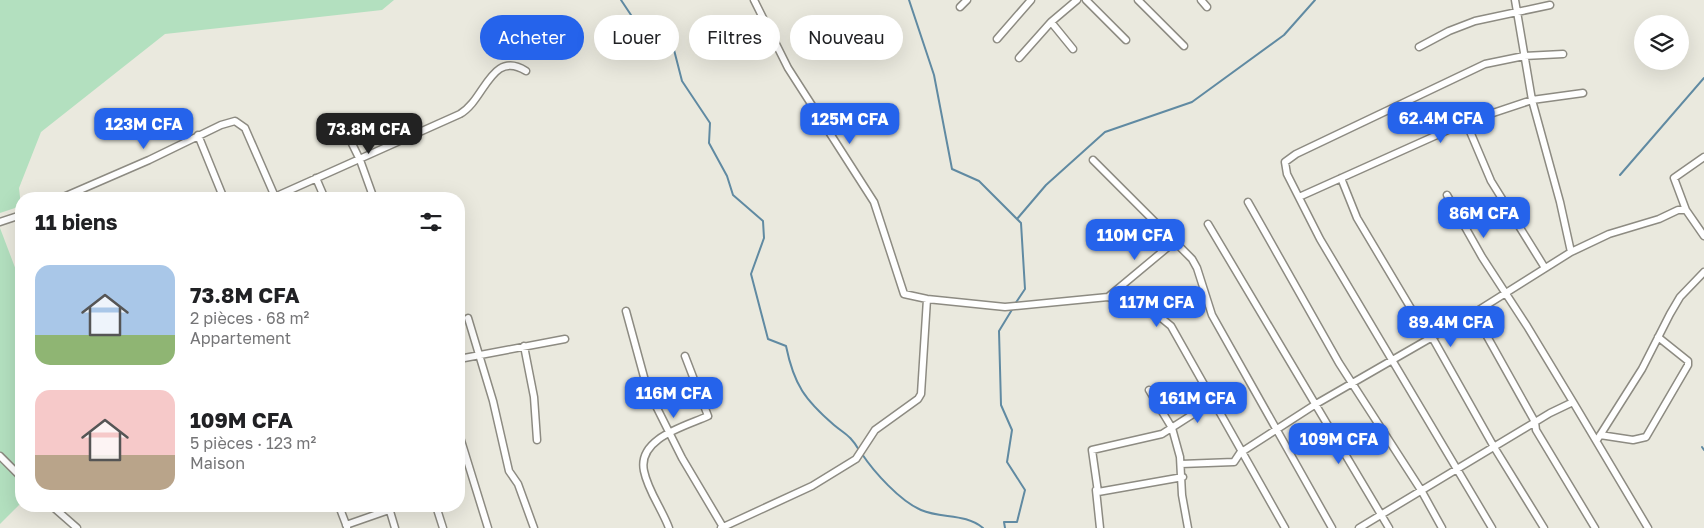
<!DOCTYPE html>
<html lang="fr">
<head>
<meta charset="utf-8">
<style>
  :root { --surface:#fff; --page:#f2f2f2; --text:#202124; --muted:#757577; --accent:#2563eb }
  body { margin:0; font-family:"Golos Text",sans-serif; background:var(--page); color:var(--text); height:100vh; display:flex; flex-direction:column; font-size:19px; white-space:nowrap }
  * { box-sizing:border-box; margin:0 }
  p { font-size:16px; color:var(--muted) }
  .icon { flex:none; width:28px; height:28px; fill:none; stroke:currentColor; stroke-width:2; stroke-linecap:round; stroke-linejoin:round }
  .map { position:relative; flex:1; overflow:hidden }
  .details { position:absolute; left:15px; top:192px; width:450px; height:320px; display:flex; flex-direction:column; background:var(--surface); border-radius:20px; box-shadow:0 5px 20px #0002 }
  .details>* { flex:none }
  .guide { position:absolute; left:480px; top:15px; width:475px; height:45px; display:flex; gap:10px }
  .fabs { position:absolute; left:1634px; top:15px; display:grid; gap:10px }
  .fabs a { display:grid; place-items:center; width:55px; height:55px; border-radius:50%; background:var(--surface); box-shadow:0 5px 20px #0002; font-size:25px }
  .price { position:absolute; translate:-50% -42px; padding:0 11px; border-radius:10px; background:var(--accent); color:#fff; font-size:16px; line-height:32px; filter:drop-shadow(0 1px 2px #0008) }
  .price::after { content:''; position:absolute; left:50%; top:30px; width:15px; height:11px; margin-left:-8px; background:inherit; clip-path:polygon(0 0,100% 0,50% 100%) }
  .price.selected { background:#222; color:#fff }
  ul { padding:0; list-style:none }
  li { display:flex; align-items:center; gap:15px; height:125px; padding:0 20px }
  li span { display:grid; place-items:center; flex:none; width:140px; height:100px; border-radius:15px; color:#555 }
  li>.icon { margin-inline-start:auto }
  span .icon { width:60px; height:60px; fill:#fffc; stroke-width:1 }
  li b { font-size:21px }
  h2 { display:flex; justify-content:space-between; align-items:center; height:60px; padding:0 20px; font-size:21px }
  .pill { padding:0 18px; border-radius:22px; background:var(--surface); box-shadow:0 5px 20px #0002; font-size:18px; line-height:45px }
  .pill.selected { background:var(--accent); color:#fff }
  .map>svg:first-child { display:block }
  .green { fill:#b3e0bf }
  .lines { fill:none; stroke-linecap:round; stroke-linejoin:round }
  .stream { stroke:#608aa2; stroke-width:2 }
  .minor-casing { stroke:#8d8b82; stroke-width:9 }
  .minor { stroke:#fff; stroke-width:6 }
</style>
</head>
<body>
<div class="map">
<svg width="1704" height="528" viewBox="0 0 1704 528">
  <rect width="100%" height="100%" fill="#eae9de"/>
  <path class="green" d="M0 0H394L382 10 165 34 41 132 19 188 21 206 0 213Z
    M0 228 19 278H21V503L0 524Z"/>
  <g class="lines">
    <path class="stream" d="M621 0 635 21 648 22 673 46 682 81 710 123 709 143 727 176 733 195 763 221 764 238 751 274 768 339 786 346C794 385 805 400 834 425 846 435 850 435 859 450
      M909 0 934 75 952 169 979 181 1021 223 1025 289 1015 304
      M1620 175 1704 78
      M1017 219 1046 185 1105 132 1192 102 1284 35 1315 0
      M1702 447 1704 450
      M862 454C874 472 900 501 921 510 942 519 965 513 983 528
      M1005 528 1004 522H1017L1025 490 1007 462 1012 430 1001 405 999 331 1013 308"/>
    <defs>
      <path id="minor" d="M754 0 788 68 874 202 904 294 927 299 1005 307 1108 297 1160 317 1171 326 1285 528
        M1086 0 1126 40
        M1138 0 1184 46
        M1201 0 1207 7
        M1515 0 1532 100 1560 202 1571 252
        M960 7 967 0
        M1051 22 1073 49
        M997 39 1031 0
        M1419 47 1449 31 1475 21 1550 5
        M1019 58 1051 22 1077 0
        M341 121 360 160 374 199
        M1466 122 1491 181 1545 268
        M198 135 224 199
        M1093 160 1192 259 1197 268 1212 315 1332 528
        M316 178 325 199
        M1341 178 1357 218 1425 332 1432 337 1494 447 1544 528
        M1447 195 1482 257 1527 326 1573 402
        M1299 197 1466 122 1532 100 1583 93
        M59 199 149 160 221 125 235 121 245 128 276 199
        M270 199 460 114C485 100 491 49 526 71
        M1248 202 1339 363 1421 490 1442 528
        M1686 210 1674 178 1704 157
        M0 222 21 215
        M1208 224 1389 528
        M1108 297 1174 242
        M626 311 647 388 682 458 723 527
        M1474 313 1535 422 1536 430 1595 528
        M468 318 493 401 509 471 518 484 534 528
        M524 346 534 397 537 440
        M459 359 565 339
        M1149 390 1172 428 1180 457 1182 495 1188 528
        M459 434 488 528
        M1600 435 1633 440 1646 437 1688 365V361L1658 337
        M1597 440 1642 369 1670 314 1680 297 1704 272
        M0 456 21 477
        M1181 464 1234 462 1240 453 1316 404 1474 313 1571 252 1609 234 1659 219 1678 210H1686L1704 236
        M1183 477 1098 492 1092 450 1162 434 1212 402
        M1096 490 1100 528
        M52 506 77 528
        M339 506 347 527
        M436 506 443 528
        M389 508 395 528
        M346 525 389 510
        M669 528C662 509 648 491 644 471 637 438 686 426 708 416L685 356
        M721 528 812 486 856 459 875 430 918 399 921 394 927 299
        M1359 528 1550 413 1573 402 1648 528
        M1492 528 1320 239 1287 174 1285 162 1296 154 1485 64 1524 56 1563 54"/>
    </defs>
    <use href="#minor" class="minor-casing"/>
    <use href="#minor" class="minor"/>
  </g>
</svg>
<div class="fabs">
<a><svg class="icon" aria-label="layers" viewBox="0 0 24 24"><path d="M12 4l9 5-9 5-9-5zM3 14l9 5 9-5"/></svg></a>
</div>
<b class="price" style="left:1441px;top:144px">62.4M CFA</b>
<b class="price" style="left:850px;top:145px">125M CFA</b>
<b class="price" style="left:144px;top:150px">123M CFA</b>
<b class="price selected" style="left:369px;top:155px">73.8M CFA</b>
<b class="price" style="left:1484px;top:239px">86M CFA</b>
<b class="price" style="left:1135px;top:261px">110M CFA</b>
<b class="price" style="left:1157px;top:328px">117M CFA</b>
<b class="price" style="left:1451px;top:348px">89.4M CFA</b>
<b class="price" style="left:674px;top:419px">116M CFA</b>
<b class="price" style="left:1198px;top:424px">161M CFA</b>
<b class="price" style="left:1339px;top:465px">109M CFA</b>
<div class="guide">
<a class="pill selected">Acheter</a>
<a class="pill">Louer</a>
<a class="pill">Filtres</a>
<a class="pill">Nouveau</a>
</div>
<section class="details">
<h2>11 biens<svg class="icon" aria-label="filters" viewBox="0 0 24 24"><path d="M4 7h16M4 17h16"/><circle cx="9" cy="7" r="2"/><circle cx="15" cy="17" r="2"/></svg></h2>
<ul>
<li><span style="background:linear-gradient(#a9c7e8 70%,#8fb573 0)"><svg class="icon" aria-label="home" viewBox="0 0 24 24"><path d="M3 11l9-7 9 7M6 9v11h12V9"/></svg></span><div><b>73.8M CFA</b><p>2 pièces · 68 m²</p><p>Appartement</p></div></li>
<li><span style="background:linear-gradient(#f6c9c9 65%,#b9a48a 0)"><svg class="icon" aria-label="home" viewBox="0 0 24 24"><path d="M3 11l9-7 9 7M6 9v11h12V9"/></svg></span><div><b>109M CFA</b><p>5 pièces · 123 m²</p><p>Maison</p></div></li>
</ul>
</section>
</div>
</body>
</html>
